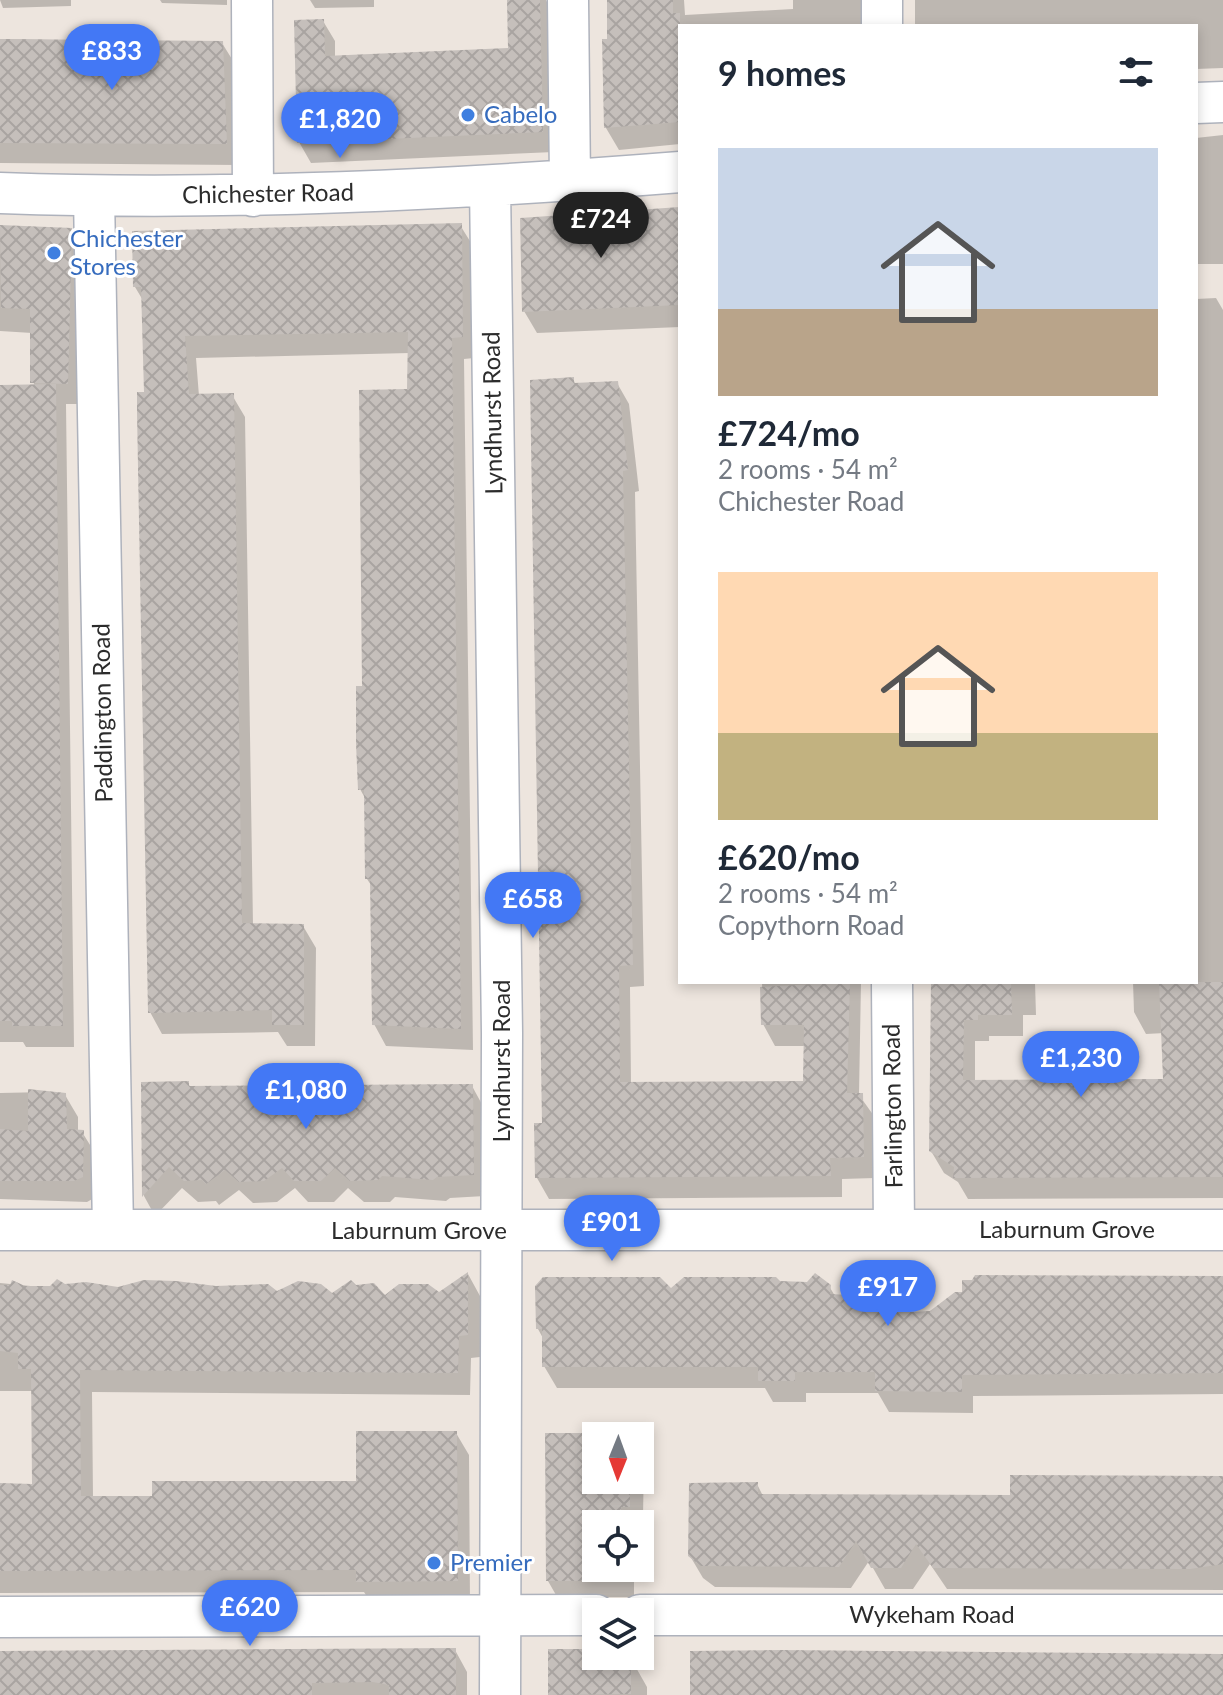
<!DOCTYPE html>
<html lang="en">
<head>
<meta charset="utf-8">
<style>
  :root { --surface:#fff; --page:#f2f2f3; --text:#1f2937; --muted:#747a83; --accent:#4378f5 }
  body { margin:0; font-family:Lato,sans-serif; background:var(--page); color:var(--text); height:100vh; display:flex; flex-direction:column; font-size:30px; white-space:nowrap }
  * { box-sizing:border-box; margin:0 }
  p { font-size:26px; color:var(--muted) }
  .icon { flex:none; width:44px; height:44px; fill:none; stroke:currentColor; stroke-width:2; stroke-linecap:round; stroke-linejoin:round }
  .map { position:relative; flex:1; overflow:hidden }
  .panel { position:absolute; left:678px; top:24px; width:520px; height:960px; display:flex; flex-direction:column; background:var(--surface); border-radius:0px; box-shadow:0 4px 12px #0003 }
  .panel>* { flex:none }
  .needle { width:52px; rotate:181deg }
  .buttons { position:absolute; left:582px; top:1422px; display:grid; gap:16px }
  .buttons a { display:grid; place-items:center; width:72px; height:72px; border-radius:0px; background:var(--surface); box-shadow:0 4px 12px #0003; font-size:40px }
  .price { position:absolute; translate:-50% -68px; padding:0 18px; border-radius:28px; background:var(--accent); color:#fff; font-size:26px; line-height:52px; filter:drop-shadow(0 2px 4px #0008) }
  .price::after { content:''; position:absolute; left:50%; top:48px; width:24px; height:18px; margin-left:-12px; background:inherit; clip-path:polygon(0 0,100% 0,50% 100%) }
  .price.on { background:#222; color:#fff }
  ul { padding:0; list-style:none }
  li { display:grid; align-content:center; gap:16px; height:424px; padding:0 40px }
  li span { display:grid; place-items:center; height:248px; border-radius:0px; color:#555 }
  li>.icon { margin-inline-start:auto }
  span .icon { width:144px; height:144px; fill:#fffc; stroke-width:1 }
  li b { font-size:34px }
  h2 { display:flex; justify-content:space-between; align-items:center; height:96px; padding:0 40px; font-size:34px }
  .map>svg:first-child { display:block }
  .shadow { fill:#0003; fill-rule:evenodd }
  .building { fill:url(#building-cross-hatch) }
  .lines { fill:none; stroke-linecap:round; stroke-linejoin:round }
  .street-casing { stroke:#aeb2bc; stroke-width:43 }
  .street { stroke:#fff; stroke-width:40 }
  .shop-dot { fill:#3f7fe0; stroke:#fff; stroke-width:3 }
  .labels { text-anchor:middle; stroke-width:6; stroke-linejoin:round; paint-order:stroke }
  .shop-label { font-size:24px; fill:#366cbe; stroke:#fff; text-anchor:start }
  .street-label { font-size:24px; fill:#2c2c2c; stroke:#fff }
</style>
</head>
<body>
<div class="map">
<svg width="1223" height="1695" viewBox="0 0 1223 1695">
  <defs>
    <pattern id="building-cross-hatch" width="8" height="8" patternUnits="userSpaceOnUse" patternTransform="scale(2)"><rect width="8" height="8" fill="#c5bfbb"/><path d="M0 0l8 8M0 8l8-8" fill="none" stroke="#a9a4a1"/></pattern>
  </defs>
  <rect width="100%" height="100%" fill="#ede5de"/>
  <path class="shadow" d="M0 0H71V6L3 8Z
    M160 0H227V5L162 3Z
    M310 0H374V7L315 8Z
    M509 0H546L550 8 554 152 311 163 299 142 323 21 335 41V58L510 49Z
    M609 0H684L685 15 793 9V0H863V26H680V144L619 150 606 128Z
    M915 0H1223V68L1196 69V26H915Z
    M0 39 222 43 235 64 238 165 0 163Z
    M1223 135V264H1196V138Z
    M680 207V327L537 333 524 311Z
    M460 225 473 246 474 358 464 359 473 1050 386 1046 374 1024 373 888 367 879 366 800 360 789 364 688 409 391 410 353 196 358 199 396 232 395 245 417 253 925 303 926 316 948 315 1046H287L278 1032 162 1034 150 1012 146 394 144 302 135 287Z
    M0 227 70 230 82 251 79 404H66L74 1047H26L23 1042H0V387L34 386 32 333 0 331Z
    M1216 298 1223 310V1198L968 1199 958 1182 944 1173 931 1151V982H1035L1036 1015H1023V1036H989V1041H975V1082L1165 1081V1033L1146 1034 1134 1012 1133 982H1196V299Z
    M573 379 576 385 617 383 629 404 639 491 635 492 644 986 630 987 631 1084 805 1083 806 1046H775L763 1024 762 982H861L859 1095 874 1116 875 1178 842 1179V1197L549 1199 537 1178 544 1125Z
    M143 1083H188L191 1088 472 1086 484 1108 485 1196 450 1198 446 1201 395 1197 390 1202H364L348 1188 334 1202H308L295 1188 277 1202 253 1203 239 1190 219 1205 216 1201 198 1202 182 1188 155 1216 144 1196Z
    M46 1092 65 1095 78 1117V1131L82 1132 95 1153 94 1198 87 1202 0 1199V1093Z
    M468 1274 480 1296V1357L471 1358 470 1395 92 1392 93 1498H154L358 1483 456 1433 469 1455 470 1603H371L364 1592 0 1593V1486H34L33 1391H0V1283L51 1288 385 1297 439 1295Z
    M1223 1278V1394L973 1396V1413L889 1412 878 1393H806V1402H773L765 1388H557L544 1366V1340L538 1329 671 1291 779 1283 829 1286 835 1296 858 1306 862 1313 912 1314Z
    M547 1435H631L596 1436V1480H640V1450L644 1457 642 1578 634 1579V1597H608V1602H560L548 1581ZM596 1524H640V1568H596Z
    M1223 1478V1590L947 1589 930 1564 913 1589H885L869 1561 851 1588 715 1587 703 1578 690 1556 757 1484 763 1496 1012 1497Z
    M455 1650 467 1672V1695H0V1653Z
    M550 1651 630 1657 647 1687V1695H550Z"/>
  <path class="building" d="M507 0H540L543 132 297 143 294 20 324 19 325 56 508 48Z
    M607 0H673V13H680V122L604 128 602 39H607Z
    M0 39 223 41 227 144 0 143Z
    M680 207V305L522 312 520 218Z
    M462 223 463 337 452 338 461 1029 372 1025 370 879H365L364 790H358L356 743V686H362L359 390 407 389 408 332 185 336 189 394 234 393 242 923 304 924V1025H272V1010L148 1013 137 412V392H144L141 287H133L132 231Z
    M0 225 72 228 68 384 30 383V309L1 308Z
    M574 377V383L618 381 628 470 623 471 633 965 619 966 620 1082 803 1081 804 1025H761L760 987 850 982 847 1093H863L864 1157 830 1158 831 1176 535 1178 534 1123H542L530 380Z
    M56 384 63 1026H12V1021H0V385Z
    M931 982H1011L1012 1015H978V1020H964L963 1080 1163 1079 1159 982H1223V1177L953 1178 954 1167 929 1151Z
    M189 1081V1086L473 1084 474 1175 437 1177 433 1180 382 1176 378 1180 350 1181 335 1168 321 1181H294L282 1168 264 1181 239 1182 225 1170 206 1184 202 1180 184 1181 169 1167 142 1197 141 1082Z
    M28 1089 66 1093 67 1129 84 1130 83 1177 74 1181H0V1129L28 1131Z
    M468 1272V1335L459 1336 458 1373 80 1370 81 1496H152V1481H356V1431H457L458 1581 356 1582V1570L0 1571V1483L32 1484 31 1369H18V1353L0 1351V1285H10L12 1280 25 1286H50L57 1279 65 1284 86 1282 118 1287 144 1280 176 1281 216 1286 268 1284 277 1291 298 1281 321 1284 332 1293 351 1280 356 1285 374 1283 385 1295 399 1284H428L439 1292Z
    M815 1273 831 1285 830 1294 849 1295 859 1304V1311L912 1312 930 1311 955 1292H962V1280H972L975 1275 1223 1276V1373L962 1375V1392L875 1391V1372H795V1381H758V1367H542V1329H536L535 1286 543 1277H660L671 1288 684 1277H776L780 1281 807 1282Z
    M545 1433H629V1436H596V1480H630V1507H621V1524H596V1568H621V1576H597V1581H546Z
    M1010 1475 1223 1476V1564L1190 1569 933 1568 916 1544 901 1568H871L856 1541 839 1567 701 1566 688 1556 689 1483 758 1482V1494L1010 1495Z
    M456 1648V1695H389V1685L373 1682 312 1683V1695H0V1651Z
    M548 1649H592L596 1656H631V1694L548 1695Z
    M780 1650 1223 1654V1695H690V1651Z"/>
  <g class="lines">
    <defs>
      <path id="street" d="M252 0 253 196
        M568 0 570 181
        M882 0V26
        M1196 103 1223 102
        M490 186 502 1033 500 1695
        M0 193C227 201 454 190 680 172
        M94 196 113 1229
        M892 982 894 1230
        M0 1230H1223
        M640 1615H1223
        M0 1617 596 1615"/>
    </defs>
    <use href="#street" class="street-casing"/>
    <use href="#street" class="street"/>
  </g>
  <g class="shop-dot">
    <circle cx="468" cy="115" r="8"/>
    <circle cx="54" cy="253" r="8"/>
    <circle cx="434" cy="1563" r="8"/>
  </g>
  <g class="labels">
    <g class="shop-label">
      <text x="484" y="123">Cabelo</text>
      <text x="70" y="247">Chichester<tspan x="70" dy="28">Stores</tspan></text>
      <text x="450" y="1571">Premier</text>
    </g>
    <g class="street-label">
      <text transform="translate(268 194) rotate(-1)" y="8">Chichester Road</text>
      <text transform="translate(493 413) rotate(-91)" y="8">Lyndhurst Road</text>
      <text transform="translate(103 713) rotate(-91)" y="8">Paddington Road</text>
      <text transform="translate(502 1061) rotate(-90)" y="8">Lyndhurst Road</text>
      <text transform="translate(893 1106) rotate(-91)" y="8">Farlington Road</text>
      <text x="1067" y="1238">Laburnum Grove</text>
      <text x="419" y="1239">Laburnum Grove</text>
      <text x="932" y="1623">Wykeham Road</text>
    </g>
  </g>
</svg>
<div class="buttons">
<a><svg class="needle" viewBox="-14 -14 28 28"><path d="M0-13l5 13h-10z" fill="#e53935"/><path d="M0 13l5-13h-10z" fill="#747a83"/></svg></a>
<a><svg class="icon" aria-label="locate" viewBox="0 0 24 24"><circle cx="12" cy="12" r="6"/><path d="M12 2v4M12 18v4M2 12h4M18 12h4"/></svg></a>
<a><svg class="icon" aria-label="layers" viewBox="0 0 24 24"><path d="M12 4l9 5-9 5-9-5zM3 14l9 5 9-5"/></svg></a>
</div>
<b class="price" style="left:112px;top:92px">£833</b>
<b class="price" style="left:340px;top:160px">£1,820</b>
<b class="price on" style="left:601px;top:260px">£724</b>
<b class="price" style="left:533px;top:940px">£658</b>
<b class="price" style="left:1081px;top:1099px">£1,230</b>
<b class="price" style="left:306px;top:1131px">£1,080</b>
<b class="price" style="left:612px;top:1263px">£901</b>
<b class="price" style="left:888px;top:1328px">£917</b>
<b class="price" style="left:250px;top:1648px">£620</b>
<section class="panel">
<h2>9 homes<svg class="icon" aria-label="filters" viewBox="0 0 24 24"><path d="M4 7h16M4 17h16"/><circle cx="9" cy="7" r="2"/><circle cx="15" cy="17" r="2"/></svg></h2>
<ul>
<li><span style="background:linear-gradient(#c9d6e8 65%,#b9a48a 0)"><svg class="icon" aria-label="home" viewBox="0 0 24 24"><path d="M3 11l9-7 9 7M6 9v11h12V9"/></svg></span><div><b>£724/mo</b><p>2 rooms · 54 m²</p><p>Chichester Road</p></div></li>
<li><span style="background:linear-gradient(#ffd9b3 65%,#c2b280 0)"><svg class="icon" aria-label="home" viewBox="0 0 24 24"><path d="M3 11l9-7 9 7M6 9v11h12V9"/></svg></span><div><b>£620/mo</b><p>2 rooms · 54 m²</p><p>Copythorn Road</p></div></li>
</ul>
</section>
</div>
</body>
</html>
